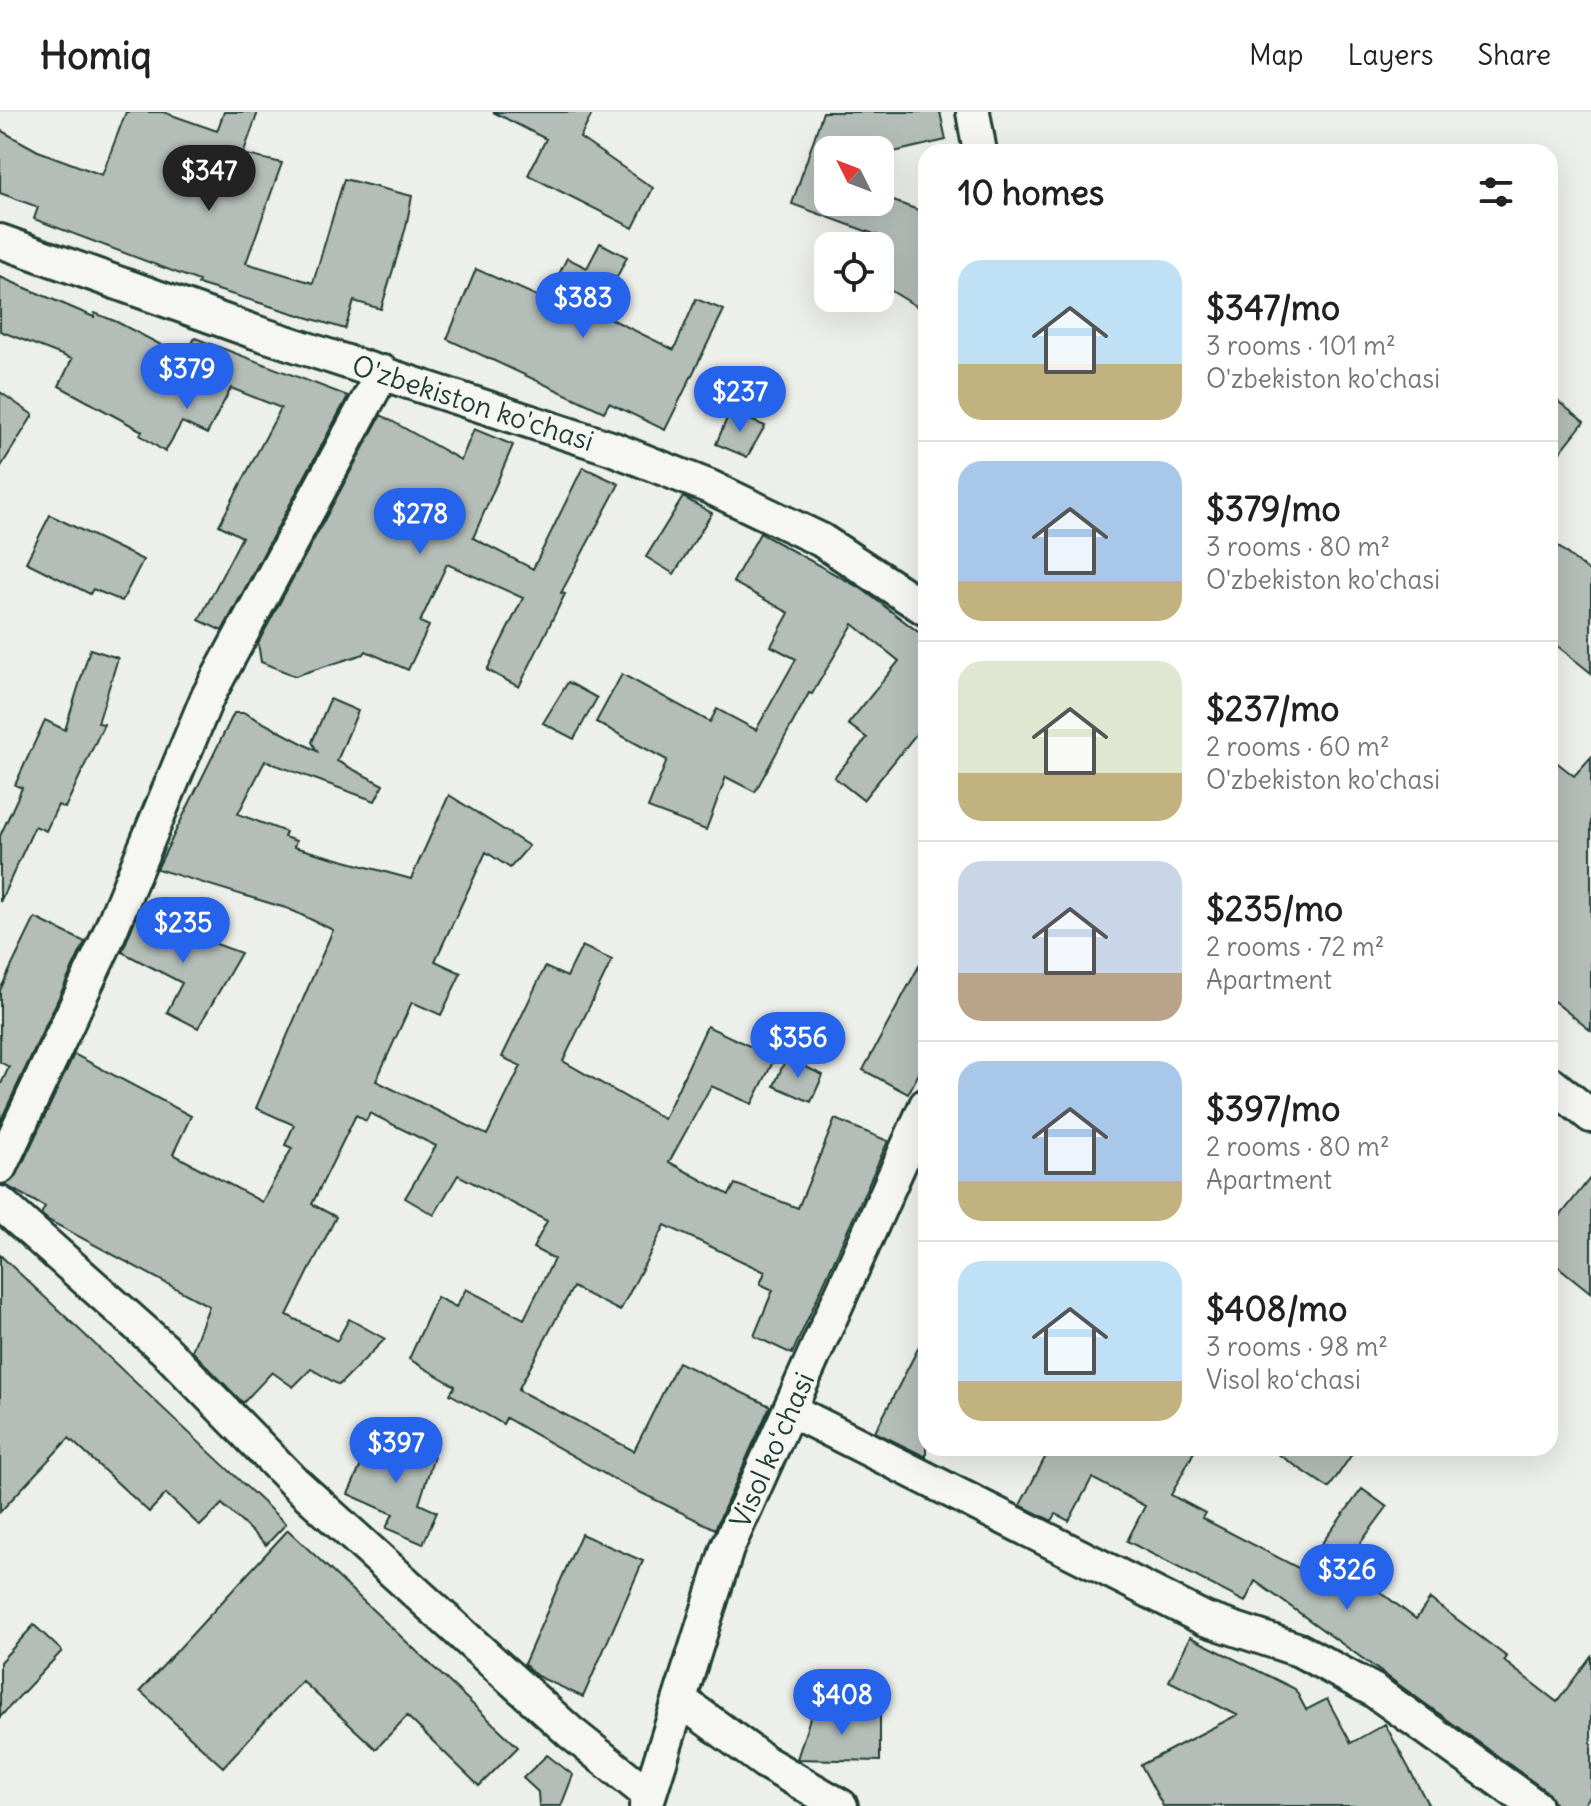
<!DOCTYPE html>
<html lang="en">
<head>
<meta charset="utf-8">
<style>
  :root { --surface:#fff; --page:#f6f6f6; --text:#202124; --muted:#757577; --line:#e0e0e0; --accent:#2563eb }
  body { margin:0; font-family:Delius,sans-serif; background:var(--page); color:var(--text); height:100vh; display:flex; flex-direction:column; font-size:30px; white-space:nowrap }
  * { box-sizing:border-box; margin:0 }
  p { font-size:26px; color:var(--muted) }
  .icon { flex:none; width:44px; height:44px; fill:none; stroke:currentColor; stroke-width:2; stroke-linecap:round; stroke-linejoin:round }
  .map { position:relative; flex:1; overflow:hidden }
  .panel { position:absolute; left:918px; top:32px; width:640px; height:1312px; display:flex; flex-direction:column; background:var(--surface); border-radius:24px; box-shadow:0 8px 32px #0002 }
  .panel>* { flex:none }
  .needle { width:52px; rotate:312deg }
  .tools { position:absolute; left:814px; top:24px; display:grid; gap:16px }
  .tools a { display:grid; place-items:center; width:80px; height:80px; border-radius:16px; background:var(--surface); box-shadow:0 8px 32px #0002; font-size:40px }
  .price { position:absolute; translate:-50% -68px; padding:0 18px; border-radius:28px; background:var(--accent); color:#fff; font-size:26px; line-height:52px; filter:drop-shadow(0 2px 4px #0008) }
  .price::after { content:''; position:absolute; left:50%; top:48px; width:24px; height:18px; margin-left:-12px; background:inherit; clip-path:polygon(0 0,100% 0,50% 100%) }
  .price.current { background:#222; color:#fff }
  ul { padding:0; list-style:none }
  li { display:flex; align-items:center; gap:24px; height:200px; padding:0 40px }
  li+li { border-top:2px solid var(--line) }
  li span { display:grid; place-items:center; flex:none; width:224px; height:160px; border-radius:24px; color:#555 }
  li>.icon { margin-inline-start:auto }
  span .icon { width:96px; height:96px; fill:#fffc; stroke-width:1 }
  li b { font-size:34px }
  h2 { display:flex; justify-content:space-between; align-items:center; height:96px; padding:0 40px; font-size:34px }
  header { display:flex; align-items:center; gap:48px; box-sizing:border-box; height:112px; padding:0 40px; background:var(--surface); border-bottom:2px solid var(--line) }
  header strong { font-size:38px }
  nav { display:flex; gap:44px; margin-inline-start:auto; font-size:28px }
  .map>svg:first-child { display:block }
  .building { fill:#b4bdb8; stroke:#1f3d34; stroke-width:2 }
  .lines { fill:none; stroke-linecap:round; stroke-linejoin:round }
  .street-casing { stroke:#1f3d34; stroke-width:38 }
  .street { stroke:#f6f6f2; stroke-width:32 }
  .labels { text-anchor:middle; stroke-width:6; stroke-linejoin:round; paint-order:stroke }
  .street-label { font-size:28px; fill:#1f3d34; stroke:#f6f6f2 }
</style>
</head>
<body>
<header>
<strong>Homiq</strong>
<nav><a>Map</a><a>Layers</a><a>Share</a></nav>
</header>
<div class="map">
<svg width="1591" height="1694" viewBox="0 0 1591 1694">
  <rect width="100%" height="100%" fill="#edefea"/>
  <filter id="ink" filterUnits="userSpaceOnUse"><feTurbulence type="fractalNoise" baseFrequency=".0125" numOctaves="2"/><feDisplacementMap in="SourceGraphic" scale="16" xChannelSelector="R" yChannelSelector="G"/><feConvolveMatrix kernelMatrix="1 2 1 2 8 2 1 2 1" color-interpolation-filters="sRGB"/></filter>
  <g filter="url(#ink)">
    <path class="building" d="M126 0H163L217 19 224 0H258L243 42 282 51 246 151 313 171 344 67 412 84 406 115 381 197 354 189 345 217 198 172 199 169 34 107 38 95 0 81V18L38 39 102 63Z
      M493 0H593L580 26 653 76 633 116 528 63 546 27Z
      M823 0H940L946 28 889 41 880 66V38H828V90H880V84L926 101V200L880 172 882 125 792 92Z
      M600 131 627 145 599 201 674 238 696 187 724 198 665 318 609 291 604 300 447 227 476 157 546 188 567 146 587 156Z
      M0 165 94 205 95 201 117 210 184 245 195 226 348 284 222 519 199 508 242 425 219 413 281 296 231 276 207 322 182 310 165 340 140 323 142 319 59 274 72 247 0 219Z
      M0 280 33 303 0 356Z
      M1550 283 1584 310 1550 353Z
      M730 299 765 314 747 345 716 332Z
      M381 303 461 348 474 317 513 333 473 426 533 457 583 355 619 372 561 481 565 482 519 575 487 558 523 486 447 452 420 510 429 514 408 558 366 539 364 542 295 564 261 550 258 531Z
      M683 385 712 401 674 462 646 445Z
      M50 403 143 448 122 489 93 477 90 482 26 450Z
      M760 421 862 477 921 522 926 516V610L863 688 834 665 867 626 848 612 899 549 853 512 812 582 809 581 755 680 726 665 706 718 648 696 667 648 596 610 622 562 710 610 717 597 756 618 796 547 771 534 789 501 733 470Z
      M1550 428 1591 461V561L1550 528Z
      M90 537 118 546 98 611 104 612 65 696 58 693 46 719 35 714 0 790V724L22 676 15 673 45 608 65 618Z
      M568 570 597 586 574 627 543 611Z
      M330 587 358 599 337 649 383 673 375 689 265 649 238 702 286 720 284 725 296 729 294 735 411 767 449 683 529 734 510 756 486 740 435 849 461 861 441 903 412 890 376 969 487 1023 521 954 502 945 545 855 567 865 582 834 612 848 563 949 664 1007 707 914 775 946 752 992 711 974 669 1050 729 1083 735 1072 798 1096 835 1007 888 1029 792 1242 754 1224 773 1178 760 1172 765 1160 665 1113 620 1199 573 1175 518 1278 634 1339 678 1250 770 1294 715 1417 619 1370 506 1306 503 1312 450 1282 455 1274 409 1247 437 1185 456 1195 466 1177 524 1207 554 1147 533 1136 547 1109 458 1063 434 1103 405 1086 436 1034 370 1001 366 1009 356 1003 312 1092 336 1105 287 1203 337 1229 349 1207 385 1227 339 1273 311 1257 293 1275 272 1260 243 1291 192 1239 209 1194 48 1108 41 1102 45 1095 5 1073 17 1063 74 942 191 1004 173 1042 262 1090 292 1036 285 1033 294 1013 256 996 333 818 289 797 157 757 234 601H245L317 639 312 630Z
      M1550 645 1574 664 1591 645V919L1550 886Z
      M137 803 241 841 198 916 167 900 182 871 122 840Z
      M35 806 85 830 0 1010V974L9 955 0 950V878Z
      M926 841V948L908 982 863 958Z
      M786 946 823 963 811 990 774 974Z
      M1591 1065V1181L1550 1148V1117Z
      M0 1143 286 1412 266 1433 222 1392 200 1414 166 1382 149 1400 69 1326 0 1400Z
      M926 1221V1345L875 1320Z
      M377 1318 434 1344 419 1392 437 1400 423 1432 386 1416 393 1402 348 1382Z
      M1035 1336H1196L1171 1383 1205 1401 1202 1406 1302 1458 1362 1377 1387 1395 1356 1437 1383 1456 1371 1473 1416 1507 1430 1487 1507 1545 1504 1549 1557 1590 1591 1544V1683L1583 1694H1556L1546 1679 1255 1469 1245 1490 1127 1429 1145 1394 1092 1366 1069 1409 1056 1402 1052 1409 1020 1393 1047 1342Z
      M1269 1336H1356L1329 1376Z
      M288 1418 518 1635 479 1674 407 1604 376 1637 302 1569 223 1655 140 1579Z
      M581 1422 643 1449 583 1585 537 1564 524 1552Z
      M34 1513 62 1539 0 1605V1550Z
      M1190 1525 1295 1577 1306 1598 1327 1587 1351 1631 1385 1612 1429 1694H1163L1141 1653 1237 1603 1169 1569Z
      M812 1600H880V1649L797 1647Z
      M547 1643 573 1663 561 1694H539L538 1680 523 1666Z"/>
    <g class="lines">
      <defs>
        <path id="street" d="M973 0 980 40
          M0 129 255 220 611 336 710 375 821 428 926 497
          M1550 971 1591 1004
          M0 1055 104 834 207 586 383 260
          M0 1091 164 1237 293 1369 570 1620 649 1683
          M790 1298 1205 1507 1299 1538 1373 1578 1535 1694
          M680 1588 765 1650 841 1694
          M646 1694 727 1437 926 993"/>
      </defs>
      <use href="#street" class="street-casing"/>
      <use href="#street" class="street"/>
    </g>
  </g>
  <g class="labels">
    <g class="street-label">
      <text transform="translate(473 291) rotate(18)" y="10">O'zbekiston ko'chasi</text>
      <text transform="translate(772 1338) rotate(-66)" y="10">Visol koʻchasi</text>
    </g>
  </g>
</svg>
<div class="tools">
<a><svg class="needle" viewBox="-14 -14 28 28"><path d="M0-13l5 13h-10z" fill="#e53935"/><path d="M0 13l5-13h-10z" fill="#757577"/></svg></a>
<a><svg class="icon" aria-label="locate" viewBox="0 0 24 24"><circle cx="12" cy="12" r="6"/><path d="M12 2v4M12 18v4M2 12h4M18 12h4"/></svg></a>
</div>
<b class="price current" style="left:209px;top:101px">$347</b>
<b class="price" style="left:583px;top:228px">$383</b>
<b class="price" style="left:187px;top:299px">$379</b>
<b class="price" style="left:740px;top:322px">$237</b>
<b class="price" style="left:420px;top:444px">$278</b>
<b class="price" style="left:183px;top:853px">$235</b>
<b class="price" style="left:798px;top:968px">$356</b>
<b class="price" style="left:396px;top:1373px">$397</b>
<b class="price" style="left:1347px;top:1500px">$326</b>
<b class="price" style="left:842px;top:1625px">$408</b>
<section class="panel">
<h2>10 homes<svg class="icon" aria-label="filters" viewBox="0 0 24 24"><path d="M4 7h16M4 17h16"/><circle cx="9" cy="7" r="2"/><circle cx="15" cy="17" r="2"/></svg></h2>
<ul>
<li><span style="background:linear-gradient(#bfe0f5 65%,#c2b280 0)"><svg class="icon" aria-label="home" viewBox="0 0 24 24"><path d="M3 11l9-7 9 7M6 9v11h12V9"/></svg></span><div><b>$347/mo</b><p>3 rooms · 101 m²</p><p>O'zbekiston ko'chasi</p></div></li>
<li><span style="background:linear-gradient(#a9c7e8 75%,#c2b280 0)"><svg class="icon" aria-label="home" viewBox="0 0 24 24"><path d="M3 11l9-7 9 7M6 9v11h12V9"/></svg></span><div><b>$379/mo</b><p>3 rooms · 80 m²</p><p>O'zbekiston ko'chasi</p></div></li>
<li><span style="background:linear-gradient(#dfe7d0 70%,#c2b280 0)"><svg class="icon" aria-label="home" viewBox="0 0 24 24"><path d="M3 11l9-7 9 7M6 9v11h12V9"/></svg></span><div><b>$237/mo</b><p>2 rooms · 60 m²</p><p>O'zbekiston ko'chasi</p></div></li>
<li><span style="background:linear-gradient(#c9d6e8 70%,#b9a48a 0)"><svg class="icon" aria-label="home" viewBox="0 0 24 24"><path d="M3 11l9-7 9 7M6 9v11h12V9"/></svg></span><div><b>$235/mo</b><p>2 rooms · 72 m²</p><p>Apartment</p></div></li>
<li><span style="background:linear-gradient(#a9c7e8 75%,#c2b280 0)"><svg class="icon" aria-label="home" viewBox="0 0 24 24"><path d="M3 11l9-7 9 7M6 9v11h12V9"/></svg></span><div><b>$397/mo</b><p>2 rooms · 80 m²</p><p>Apartment</p></div></li>
<li><span style="background:linear-gradient(#bfe0f5 75%,#c2b280 0)"><svg class="icon" aria-label="home" viewBox="0 0 24 24"><path d="M3 11l9-7 9 7M6 9v11h12V9"/></svg></span><div><b>$408/mo</b><p>3 rooms · 98 m²</p><p>Visol koʻchasi</p></div></li>
</ul>
</section>
</div>
</body>
</html>
